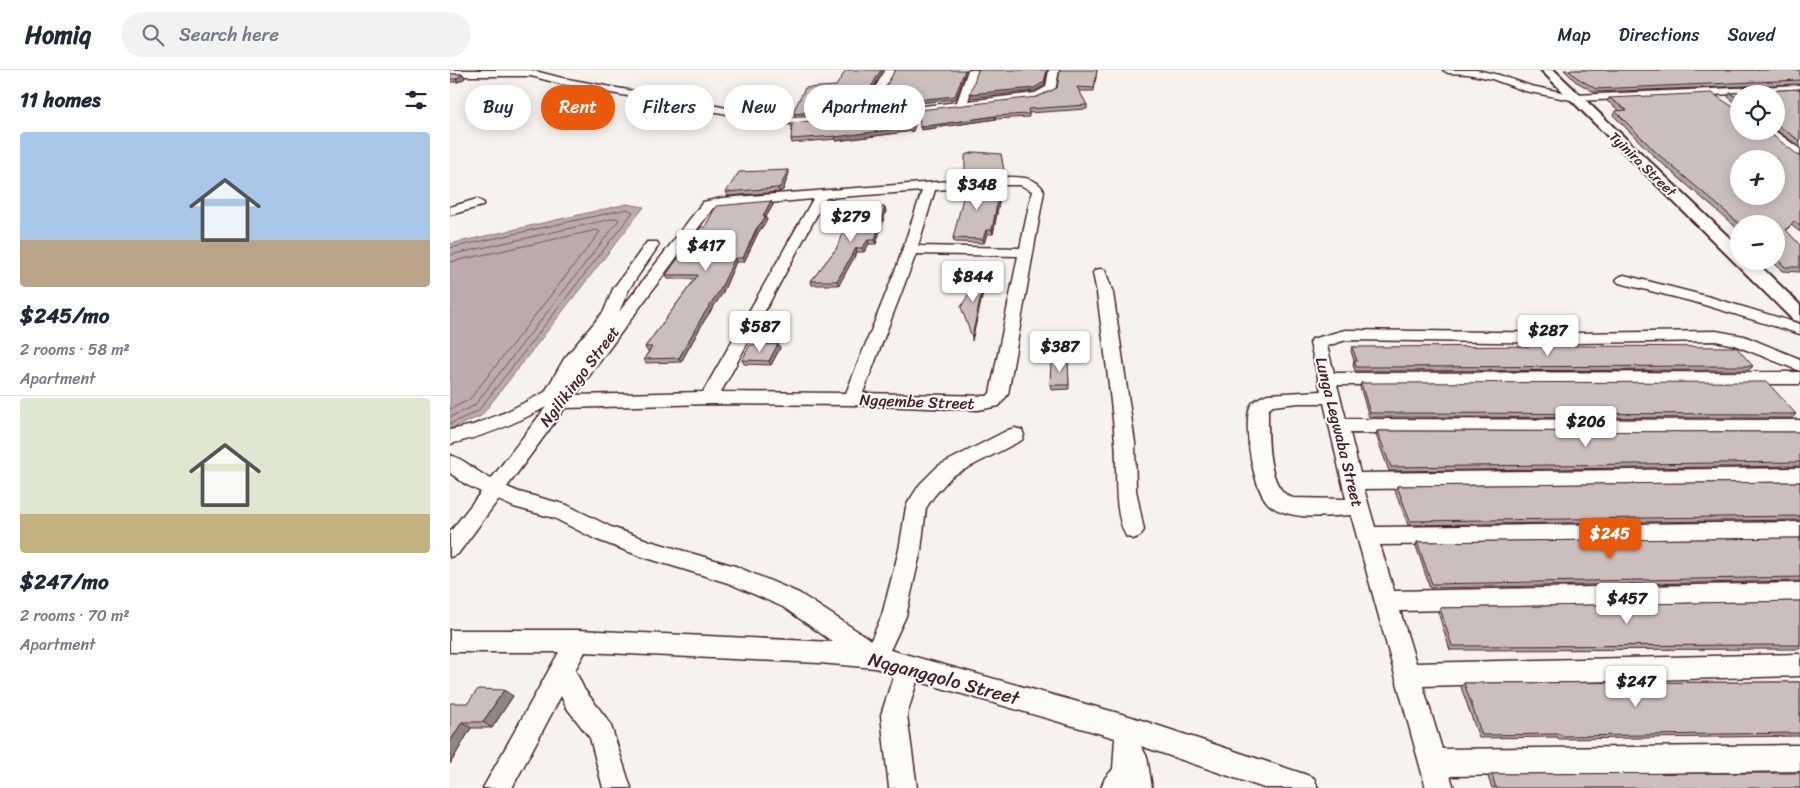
<!DOCTYPE html>
<html lang="en">
<head>
<meta charset="utf-8">
<style>
  :root { --surface:#fff; --page:#f2f2f3; --text:#1f2937; --muted:#747a83; --line:#e0e1e3; --accent:#ea580c }
  body { margin:0; font-family:Sriracha,sans-serif; background:var(--page); color:var(--text); height:100vh; display:flex; flex-direction:column; font-size:19px; white-space:nowrap }
  * { box-sizing:border-box; margin:0 }
  p { font-size:16px; color:var(--muted) }
  .icon { flex:none; width:28px; height:28px; fill:none; stroke:currentColor; stroke-width:2; stroke-linecap:round; stroke-linejoin:round }
  .map { position:relative; flex:1; overflow:hidden }
  .details { display:flex; flex-direction:column; background:var(--surface); width:450px }
  .details>* { flex:none }
  .guide { position:absolute; left:15px; top:15px; width:475px; height:45px; display:flex; gap:10px }
  .controls { position:absolute; left:1280px; top:15px; display:grid; gap:10px }
  .controls a { display:grid; place-items:center; width:55px; height:55px; border-radius:50%; background:var(--surface); box-shadow:0 2px 12px #0003; font-size:25px }
  .price { position:absolute; translate:-50% -42px; padding:0 11px; border-radius:5px; background:#fff; color:#222; font-size:16px; line-height:32px; filter:drop-shadow(0 1px 2px #0008) }
  .price::after { content:''; position:absolute; left:50%; top:30px; width:15px; height:11px; margin-left:-8px; background:inherit; clip-path:polygon(0 0,100% 0,50% 100%) }
  .price.selected { background:var(--accent); color:#fff }
  ul { padding:0; list-style:none }
  li { display:grid; align-content:center; gap:10px; height:265px; padding:0 20px }
  li+li { border-top:1px solid var(--line) }
  li span { display:grid; place-items:center; height:155px; border-radius:5px; color:#555 }
  li>.icon { margin-inline-start:auto }
  span .icon { width:90px; height:90px; fill:#fffc; stroke-width:1 }
  li b { font-size:21px }
  h2 { display:flex; justify-content:space-between; align-items:center; height:60px; padding:0 20px; font-size:21px }
  .pill { padding:0 18px; border-radius:22px; background:var(--surface); box-shadow:0 2px 12px #0003; font-size:18px; line-height:45px }
  .pill.selected { background:var(--accent); color:#fff }
  header { display:flex; align-items:center; gap:30px; box-sizing:border-box; height:70px; padding:0 25px; background:var(--surface); border-bottom:1px solid var(--line) }
  header strong { font-size:24px }
  nav { display:flex; gap:28px; margin-inline-start:auto; font-size:18px }
  .search { width:350px; height:45px; background:var(--page); display:flex; align-items:center; gap:12px; box-sizing:border-box; padding:0 18px; border-radius:28px; color:var(--muted); font-size:19px }
  main { display:flex; flex:1; min-height:0 }
  .map>svg:first-child { display:block }
  .water { fill:#bbabac; stroke:#8e7378 }
  .lines { fill:none; stroke-linecap:round; stroke-linejoin:round }
  .shore { stroke:#77575f; stroke-width:1 }
  .minor-casing { stroke:#4a1f2b; stroke-width:3 }
  .tertiary-casing { stroke:#4a1f2b; stroke-width:4 }
  .minor { fill:#fdfcf7; fill-rule:evenodd }
  .tertiary { fill:#fdfcf7; fill-rule:evenodd }
  .wall { fill:#afa4a3; stroke:#4a1f2b }
  .shaded-wall { fill:#8e8685; stroke:#4a1f2b }
  .building { fill:#cbbfbe; stroke:#4a1f2b; fill-rule:evenodd }
  .labels { text-anchor:middle; stroke-width:4; stroke-linejoin:round; paint-order:stroke }
  .far-street-label { font-size:14px; fill:#4a1f2b; stroke:#fdfcf7 }
  .street-label { font-size:16px; fill:#4a1f2b; stroke:#fdfcf7 }
  .near-street-label { font-size:19px; fill:#4a1f2b; stroke:#fdfcf7 }
</style>
</head>
<body>
<header>
<strong>Homiq</strong>
<div class="search"><svg class="icon" aria-label="search" viewBox="0 0 24 24"><circle cx="10" cy="10" r="6"/><path d="M15 15l6 6"/></svg>Search here</div>
<nav><a>Map</a><a>Directions</a><a>Saved</a></nav>
</header>
<main>
<section class="details">
<h2>11 homes<svg class="icon" aria-label="filters" viewBox="0 0 24 24"><path d="M4 7h16M4 17h16"/><circle cx="9" cy="7" r="2"/><circle cx="15" cy="17" r="2"/></svg></h2>
<ul>
<li><span style="background:linear-gradient(#a9c7e8 70%,#b9a48a 0)"><svg class="icon" aria-label="home" viewBox="0 0 24 24"><path d="M3 11l9-7 9 7M6 9v11h12V9"/></svg></span><div><b>$245/mo</b><p>2 rooms · 58 m²</p><p>Apartment</p></div></li>
<li><span style="background:linear-gradient(#dfe7d0 75%,#c2b280 0)"><svg class="icon" aria-label="home" viewBox="0 0 24 24"><path d="M3 11l9-7 9 7M6 9v11h12V9"/></svg></span><div><b>$247/mo</b><p>2 rooms · 70 m²</p><p>Apartment</p></div></li>
</ul>
</section>
<div class="map">
<svg width="1350" height="718" viewBox="0 0 1350 718">
  <rect width="100%" height="100%" fill="#f6f3ef"/>
  <filter id="ink" filterUnits="userSpaceOnUse"><feTurbulence type="fractalNoise" baseFrequency=".02" numOctaves="2"/><feDisplacementMap in="SourceGraphic" scale="10" xChannelSelector="R" yChannelSelector="G"/><feConvolveMatrix kernelMatrix="1 2 1 2 8 2 1 2 1" color-interpolation-filters="sRGB"/></filter>
  <g filter="url(#ink)">
    <path class="water" d="M177 134 194 137 31 346 0 359V174Z"/>
    <g class="lines">
      <path class="shore" d="M0 178 177 139 183 142 28 341 0 354
        M0 185 166 148 169 150 24 336 0 347
        M0 192 147 160 150 162 19 330 0 339"/>
      <defs>
        <path id="minor" d="M0 0H81L112 8 332 48 374 47 380 50 374 53 332 54 111 14 81 6H0Z
          M435 0H445L420 47H412L410 45Z
          M518 0H528L518 31 585 23 596 17 599 0H609L605 21 587 29 441 46 435 43 441 40 507 32Z
          M993 0H1027L1049 5 1081 16 1126 25 1350 15V21L1126 31 1075 21 1042 9 1018 4 998 3Z
          M1311 61H1325L1350 79V89L1346 88Z
          M553 107C568 107 587 106 594 121L558 324 549 336 528 340 402 335 259 334 115 338 57 417 69 422 117 435 161 457 200 471 285 496 349 523 421 570 432 545 449 480 456 437 459 431 470 414 488 396 558 360 565 358 572 360 574 365 572 370 502 406 484 426 476 438 471 480 456 546 440 580 679 646 854 704 864 708 868 718H814L691 676 697 687 702 718H651L655 708 663 699 665 668 467 611 457 645 467 718H439L431 645 444 604 425 598 370 593 135 582 125 600 134 619 160 653 181 718H153L140 668 116 637 111 626 62 718H33L109 582H0V560H128L383 572 333 537 278 513 190 486 145 469 104 448 64 437 48 430 8 484 0 487V462L31 422 15 414 0 403V385C15 389 26 402 41 409L96 337C65 354 35 366 0 374V360L23 355 56 342 95 322 114 289 154 241 163 219 197 172H207L209 175 179 219 169 242 253 132 272 128ZM553 115H570L582 121 570 178 468 176 485 120ZM472 121 447 196 396 323 271 322 376 128ZM363 129 253 322 125 325 263 138ZM466 184 568 186 540 323 537 326 413 323Z
          M27 129 34 133 32 136 0 145V137Z
          M650 199 655 200 663 223 685 373 686 420 694 460 690 466 683 469 676 466C662 439 668 401 665 371 661 322 653 272 647 223L643 203 645 200Z
          M1174 205 1260 227 1350 254V264L1248 233 1169 213 1166 210 1169 207Z
          M895 260 1127 263 1266 261 1294 266 1350 289V301L1284 275 1266 271 1127 273 896 270 877 276 884 303 1350 302V314L887 315 896 349 1350 350V364L900 363 910 403 1350 398V414L914 419 925 457 1350 452V470L930 475 944 521 1350 513V533L950 541 966 593 1350 584V606L973 616 992 679 1350 675V701L1000 706 1004 718H976L901 445C877 446 842 451 821 436 803 423 793 358 800 337 803 330 812 326 818 324L871 321 860 273 862 269ZM848 333H874L896 429 843 428C816 420 818 364 818 340L823 336Z"/>
        <path id="tertiary" d="M1091 0H1104L1289 177V191H1305L1350 235V252L1343 250Z"/>
      </defs>
      <use href="#minor" class="minor-casing"/>
      <use href="#tertiary" class="tertiary-casing"/>
      <use href="#minor" class="minor"/>
      <use href="#tertiary" class="tertiary"/>
    </g>
    <path class="wall" d="M647 0 644 21H629L637 35V39L579 43V47L546 49 471 60 470 57 587 27Z
      M1114 0H1350V14L1144 22 1125 11Z
      M0 4H13L15 8 8 12H0Z
      M1350 19V77L1326 60V24H1289V35L1278 27 1280 23Z
      M1159 28 1350 86V162L1341 155 1336 161 1350 175V202L1332 201 1322 191H1326V154H1289V160L1207 89 1163 45 1165 41H1170L1157 31Z
      M467 40 468 44 463 61 386 71V69L342 73 341 69Z
      M551 84 554 105 515 107V103Z
      M338 100 339 103 333 120 329 122 278 126 276 122Z
      M552 117 543 164H537L534 173 504 172 503 168Z
      M321 131 323 135 316 147 317 150 308 163 294 192H286L272 224 254 251 231 292 196 293 194 289 199 281H197L195 277 245 209H218L216 205 255 157Z
      M436 141 426 174H419L414 182H407L389 215H362L361 211 386 179 403 153Z
      M328 274 330 278 321 295 294 294 292 290Z
      M902 277 1303 296 1299 300 905 301 903 295 904 291 901 281Z
      M618 291 619 319 601 320 600 315Z
      M911 313 1346 344 1342 348 919 347 910 317Z
      M927 361 1350 362V396L939 401 926 365Z
      M1350 412V450L958 455 945 421 947 416Z
      M1350 468V511L980 518 966 476 967 472Z
      M1350 531V579L1000 580 988 542 990 538Z
      M1350 612V666L1108 669V667L1029 668 1011 617 1014 613Z
      M63 626 42 658H21L0 694 18 633Z
      M1324 703 1350 718H1042L1038 707 1042 704Z"/>
    <path class="shaded-wall" d="M431 0H434L411 39 345 47 344 44Z
      M515 0H517L506 29 427 38 426 34Z
      M598 0 594 16 584 21 521 28 520 24Z
      M13 4 15 8 8 12 6 9Z
      M467 40 468 44 463 61 386 71 385 67Z
      M545 46 546 49 471 60 470 57Z
      M338 100 339 103 333 120 329 122 328 118Z
      M551 113 552 117 543 164 542 160Z
      M321 131 323 135 316 147 317 150 308 163 294 192 293 188Z
      M435 137 436 141 426 174 425 170Z
      M536 160 537 164 534 173 533 169Z
      M418 170 419 174 414 182 412 178Z
      M406 178 407 182 389 215 387 211Z
      M285 188 286 192 272 224 254 251 231 292 229 288Z
      M536 202 537 206 522 271V267Z
      M328 274 330 278 321 295 319 291Z
      M54 620 63 626 42 658 33 652Z
      M12 652 21 658 0 694V672Z"/>
    <path class="building" d="M396 0H431L410 36 344 44V40L355 18 386 16Z
      M445 0H515L505 26 426 34Z
      M528 0H597L594 12 584 18 520 24Z
      M610 0H647L644 18 627 17 637 35 578 39 579 44 545 46 470 57 469 40 587 27 607 18Z
      M1119 0H1350V10L1146 19 1126 7Z
      M0 4H13L6 9H0Z
      M1350 19V71L1329 56H1326V24H1289V29L1280 23Z
      M1262 23 1289 41V61H1317L1348 85 1350 86V156L1344 151 1336 160 1350 175V197H1335L1326 188V154H1290L1209 85 1165 41 1177 40 1159 28ZM1289 89H1326V126H1289Z
      M467 40 462 57 385 67 386 66 341 69 342 53Z
      M525 82 551 84 554 101 515 103V85Z
      M338 100 331 116 328 118 276 122 289 102Z
      M551 113 542 160H536L533 169 503 168 516 116Z
      M321 131 313 146 316 147 306 159 293 188H285L270 220 252 247 229 288 194 289 202 277H195L248 205H216L251 157H255L266 136Z
      M435 137 425 170H418L412 178H406L387 211H361L386 179 399 152 403 153 405 146H407L409 139Z
      M533 200 536 202 522 267 511 237Z
      M328 274 319 291 292 290 300 275Z
      M1126 276 1286 277 1303 296 906 297 904 291H907L902 277Z
      M618 291 619 315H600L601 292Z
      M1317 312 1346 344 920 343 911 313Z
      M927 361 1350 362V392L941 397Z
      M1350 412V446L960 451 947 416Z
      M1350 468V507L982 514 967 472Z
      M1350 531V575L1002 576 990 538Z
      M1350 612V663L1112 666 1111 664 1032 665 1014 613Z
      M28 619 54 620 33 652H12L0 672V633H18Z
      M1324 703H1350V718H1046L1042 704Z"/>
  </g>
  <g class="labels">
    <g class="far-street-label">
      <text transform="translate(1193 94) rotate(44)" y="5">Tyinira Street</text>
    </g>
    <g class="street-label">
      <text transform="translate(129 306) rotate(-53)" y="6">Ngilikingo Street</text>
      <text transform="translate(467 331) rotate(2)" y="6">Ngqembe Street</text>
      <text transform="translate(890 362) rotate(76)" y="6">Lunga Legwaba Street</text>
    </g>
    <g class="near-street-label">
      <text transform="translate(494 608) rotate(15)" y="7">Nqgangqolo Street</text>
    </g>
  </g>
</svg>
<div class="controls">
<a><svg class="icon" aria-label="locate" viewBox="0 0 24 24"><circle cx="12" cy="12" r="6"/><path d="M12 2v4M12 18v4M2 12h4M18 12h4"/></svg></a>
<a>+</a>
<a>−</a>
</div>
<b class="price" style="left:527px;top:141px">$348</b>
<b class="price" style="left:401px;top:173px">$279</b>
<b class="price" style="left:256px;top:202px">$417</b>
<b class="price" style="left:523px;top:233px">$844</b>
<b class="price" style="left:310px;top:283px">$587</b>
<b class="price" style="left:1098px;top:287px">$287</b>
<b class="price" style="left:610px;top:303px">$387</b>
<b class="price" style="left:1136px;top:378px">$206</b>
<b class="price selected" style="left:1160px;top:490px">$245</b>
<b class="price" style="left:1177px;top:555px">$457</b>
<b class="price" style="left:1186px;top:638px">$247</b>
<div class="guide">
<a class="pill">Buy</a>
<a class="pill selected">Rent</a>
<a class="pill">Filters</a>
<a class="pill">New</a>
<a class="pill">Apartment</a>
</div>
</div>
</main>
</body>
</html>
